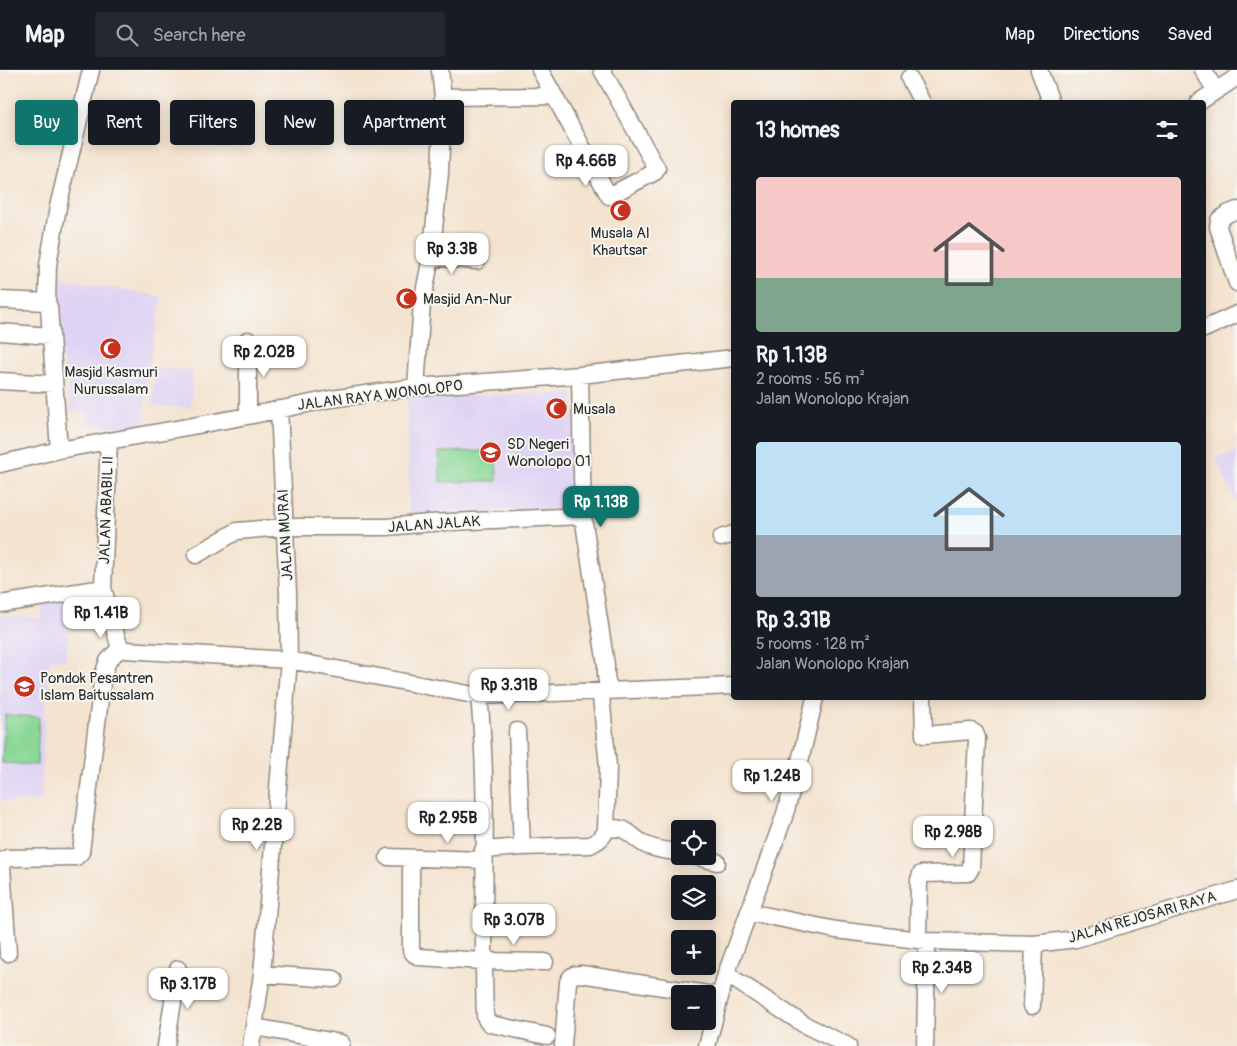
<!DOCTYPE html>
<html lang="en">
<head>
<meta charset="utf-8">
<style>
  :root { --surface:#171b24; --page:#242831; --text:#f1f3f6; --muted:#9ea1a6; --line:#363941; --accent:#0f766e }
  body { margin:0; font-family:Pangolin,sans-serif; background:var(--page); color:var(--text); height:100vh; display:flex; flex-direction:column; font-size:19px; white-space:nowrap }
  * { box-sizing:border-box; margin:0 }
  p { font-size:16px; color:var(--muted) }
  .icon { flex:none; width:28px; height:28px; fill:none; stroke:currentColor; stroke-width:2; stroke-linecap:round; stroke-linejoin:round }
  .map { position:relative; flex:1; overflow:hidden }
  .drawer { position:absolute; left:731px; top:30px; width:475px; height:600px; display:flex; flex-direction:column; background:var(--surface); border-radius:5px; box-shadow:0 2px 12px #0003 }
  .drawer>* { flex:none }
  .banner { position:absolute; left:15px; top:30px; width:475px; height:45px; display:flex; gap:10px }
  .fabs { position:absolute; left:671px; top:750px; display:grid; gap:10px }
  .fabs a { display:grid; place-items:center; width:45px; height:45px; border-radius:5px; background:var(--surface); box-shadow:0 2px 12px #0003; font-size:25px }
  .price { position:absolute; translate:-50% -42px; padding:0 11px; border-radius:10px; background:#fff; color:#222; font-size:16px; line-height:32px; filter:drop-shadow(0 1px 2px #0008) }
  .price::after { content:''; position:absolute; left:50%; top:30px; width:15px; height:11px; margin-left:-8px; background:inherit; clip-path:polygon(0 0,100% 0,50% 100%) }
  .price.current { background:var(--accent); color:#fff }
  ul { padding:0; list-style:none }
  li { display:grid; align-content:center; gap:10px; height:265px; padding:0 25px }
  li span { display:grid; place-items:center; height:155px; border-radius:5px; color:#555 }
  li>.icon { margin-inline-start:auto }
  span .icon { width:90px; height:90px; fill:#fffc; stroke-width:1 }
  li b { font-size:21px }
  h2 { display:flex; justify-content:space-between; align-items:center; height:60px; padding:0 25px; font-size:21px }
  .pill { padding:0 18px; border-radius:5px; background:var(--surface); box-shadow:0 2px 12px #0003; font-size:18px; line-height:45px }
  .pill.current { background:var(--accent); color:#fff }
  header { display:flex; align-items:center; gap:30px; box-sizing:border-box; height:70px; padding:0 25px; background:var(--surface); border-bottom:1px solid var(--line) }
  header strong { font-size:24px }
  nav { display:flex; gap:28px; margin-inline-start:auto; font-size:18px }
  .search { width:350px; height:45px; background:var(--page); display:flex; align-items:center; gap:12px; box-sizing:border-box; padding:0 18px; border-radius:5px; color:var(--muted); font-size:19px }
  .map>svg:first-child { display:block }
  .built { fill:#e0d4f4 }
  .grass { fill:#8bd896; stroke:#5b8260 }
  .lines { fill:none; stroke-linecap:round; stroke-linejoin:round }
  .minor-casing { stroke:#90877d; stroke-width:19 }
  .minor { stroke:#fff; stroke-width:16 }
  .labels { text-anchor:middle; stroke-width:4; stroke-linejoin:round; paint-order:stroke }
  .poi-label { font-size:15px; fill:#2b2b2b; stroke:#f6f6f2; text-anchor:start }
  .street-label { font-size:15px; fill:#2b2b2b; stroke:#f6f6f2 }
</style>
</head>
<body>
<header>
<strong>Map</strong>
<div class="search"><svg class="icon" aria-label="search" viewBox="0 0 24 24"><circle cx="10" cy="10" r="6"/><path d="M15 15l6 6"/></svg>Search here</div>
<nav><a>Map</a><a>Directions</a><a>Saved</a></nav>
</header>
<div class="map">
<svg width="1237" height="976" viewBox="0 0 1237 976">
  <rect width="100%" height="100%" fill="#f6f6f2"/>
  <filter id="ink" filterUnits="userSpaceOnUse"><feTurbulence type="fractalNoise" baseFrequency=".02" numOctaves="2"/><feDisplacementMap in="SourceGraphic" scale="10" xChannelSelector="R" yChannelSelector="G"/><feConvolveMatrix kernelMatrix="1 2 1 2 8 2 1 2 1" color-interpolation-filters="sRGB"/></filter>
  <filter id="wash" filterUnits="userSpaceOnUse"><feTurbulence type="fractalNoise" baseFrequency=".0096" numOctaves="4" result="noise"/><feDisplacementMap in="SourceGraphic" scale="20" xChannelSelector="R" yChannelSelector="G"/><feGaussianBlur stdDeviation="1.12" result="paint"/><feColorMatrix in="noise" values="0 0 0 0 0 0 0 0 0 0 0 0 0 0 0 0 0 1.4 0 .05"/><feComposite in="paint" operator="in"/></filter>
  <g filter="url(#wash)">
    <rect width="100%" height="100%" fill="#f4e3cf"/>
    <path class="built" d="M58 207 162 227 147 304 144 358 87 355 88 343 71 340 52 233Z
      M154 298 193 300 191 338 152 336Z
      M573 324 575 440 409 443 407 326Z
      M1237 382V432L1215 388Z
      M43 530 71 532 66 590 50 589 45 645 41 732 0 731V545L41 549Z"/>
    <path class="grass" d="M496 381 497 411 440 412 439 382Z
      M5 645 39 647 37 695 2 693Z"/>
  </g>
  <g filter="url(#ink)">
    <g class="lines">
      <defs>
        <path id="minor" d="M540 0 609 126 655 102 657 99 602 0
          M1039 0 1051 32
          M1203 0 1216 21
          M909 8 922 32
          M443 27 554 26
          M1199 32 1237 7
          M1237 140 1227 144 1219 150 1218 157 1237 213
          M431 187 477 191
          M0 230 47 232
          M1204 259 1237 244
          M0 262 50 266
          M580 305 583 446 606 595C606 605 605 614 613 621
          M0 311 54 314
          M416 317 422 233 431 187 440 103 443 27 440 0
          M248 346V270
          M109 371 103 518 118 572 121 577 125 580 289 590 479 626 734 616
          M59 380 49 237 47 232 48 195 58 137 91 0
          M0 394 59 380 248 346 331 329 416 317 580 305 734 288
          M721 468 734 464
          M196 485 237 461 285 457H387L429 453 583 446
          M0 534 103 518
          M479 626C490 732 481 839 485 946L487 951 491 954 547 966
          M517 661 522 777
          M606 760C628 753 631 769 648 776 658 780 670 781 680 783
          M483 780 522 777 590 775C598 771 603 768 606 760L608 697 601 626 604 622
          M694 786 717 792
          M388 787 483 790
          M411 789V880L414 884 419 887 483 891 545 892
          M749 842 836 860 927 871 1034 874 1076 869 1237 820
          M918 870 919 810 921 804 968 803 971 798 977 668 975 663 971 661 924 665 923 628
          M8 883 2 797 3 791 7 788 76 787 81 782 103 605 108 591 121 577
          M262 904 334 909
          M726 904 805 955 848 976
          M1032 936 1034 874
          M255 957 341 973
          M166 976 178 899
          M251 976 262 904 289 590 288 523 279 339
          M563 976 568 912C571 905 574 904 581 904L720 926
          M707 976 726 904 784 747 801 687 815 628
          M925 976 927 871"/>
      </defs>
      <use href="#minor" class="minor-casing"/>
      <use href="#minor" class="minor"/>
    </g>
  </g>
  <defs>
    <symbol id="mosque-disc" viewBox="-11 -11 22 22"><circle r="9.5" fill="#c8321e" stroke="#f6f6f2"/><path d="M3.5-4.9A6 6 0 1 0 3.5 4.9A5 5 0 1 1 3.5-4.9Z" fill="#fff"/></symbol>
    <symbol id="school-disc" viewBox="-11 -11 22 22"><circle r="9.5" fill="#c8321e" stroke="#f6f6f2"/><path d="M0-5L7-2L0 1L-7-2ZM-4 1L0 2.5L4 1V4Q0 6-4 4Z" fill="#fff"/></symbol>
  </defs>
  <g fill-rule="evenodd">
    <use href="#mosque-disc" x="608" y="128" width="25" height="25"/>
    <use href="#mosque-disc" x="394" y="216" width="25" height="25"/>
    <use href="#mosque-disc" x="98" y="266" width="25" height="25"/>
    <use href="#mosque-disc" x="544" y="326" width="25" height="25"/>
    <use href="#school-disc" x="478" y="370" width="25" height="25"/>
    <use href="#school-disc" x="12" y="604" width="25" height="25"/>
  </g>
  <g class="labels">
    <g class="poi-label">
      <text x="620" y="168" text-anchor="middle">Musala Al<tspan x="620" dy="17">Khautsar</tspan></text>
      <text x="423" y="234">Masjid An-Nur</text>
      <text x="111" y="307" text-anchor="middle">Masjid Kasmuri<tspan x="111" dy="17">Nurussalam</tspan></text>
      <text x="573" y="344">Musala</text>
      <text x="507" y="379">SD Negeri<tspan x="507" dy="17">Wonolopo 01</tspan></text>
      <text x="40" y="613">Pondok Pesantren<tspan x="40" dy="17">Islam Baitussalam</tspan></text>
    </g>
    <g class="street-label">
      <text transform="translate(380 325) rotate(-7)" y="5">JALAN RAYA WONOLOPO</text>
      <text transform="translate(106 440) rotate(-88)" y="5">JALAN ABABIL II</text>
      <text transform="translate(434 454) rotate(-4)" y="5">JALAN JALAK</text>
      <text transform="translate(285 465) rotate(-93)" y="5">JALAN MURAI</text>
      <text transform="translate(1142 847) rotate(-16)" y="5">JALAN REJOSARI RAYA</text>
    </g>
  </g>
</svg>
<div class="fabs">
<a><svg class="icon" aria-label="locate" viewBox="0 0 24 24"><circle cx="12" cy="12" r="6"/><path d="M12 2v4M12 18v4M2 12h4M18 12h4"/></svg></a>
<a><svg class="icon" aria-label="layers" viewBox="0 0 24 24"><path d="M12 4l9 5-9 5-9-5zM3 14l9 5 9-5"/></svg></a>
<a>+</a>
<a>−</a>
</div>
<b class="price" style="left:586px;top:117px">Rp 4.66B</b>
<b class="price" style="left:452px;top:205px">Rp 3.3B</b>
<b class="price" style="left:264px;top:308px">Rp 2.02B</b>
<b class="price current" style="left:601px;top:458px">Rp 1.13B</b>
<b class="price" style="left:101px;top:569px">Rp 1.41B</b>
<b class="price" style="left:509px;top:641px">Rp 3.31B</b>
<b class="price" style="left:772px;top:732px">Rp 1.24B</b>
<b class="price" style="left:448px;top:774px">Rp 2.95B</b>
<b class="price" style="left:257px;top:781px">Rp 2.2B</b>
<b class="price" style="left:953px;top:788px">Rp 2.98B</b>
<b class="price" style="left:514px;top:876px">Rp 3.07B</b>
<b class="price" style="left:942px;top:924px">Rp 2.34B</b>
<b class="price" style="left:188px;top:940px">Rp 3.17B</b>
<div class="banner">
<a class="pill current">Buy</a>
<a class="pill">Rent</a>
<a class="pill">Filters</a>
<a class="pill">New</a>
<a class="pill">Apartment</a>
</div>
<section class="drawer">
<h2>13 homes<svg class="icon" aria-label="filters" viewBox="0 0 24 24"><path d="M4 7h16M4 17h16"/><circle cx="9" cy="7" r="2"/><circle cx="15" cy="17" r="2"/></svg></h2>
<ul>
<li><span style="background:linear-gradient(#f6c9c9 65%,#7fa58c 0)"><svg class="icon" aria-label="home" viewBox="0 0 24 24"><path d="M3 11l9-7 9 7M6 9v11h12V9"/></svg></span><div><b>Rp 1.13B</b><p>2 rooms · 56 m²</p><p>Jalan Wonolopo Krajan</p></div></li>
<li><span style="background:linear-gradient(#bfe0f5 60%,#9aa5b1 0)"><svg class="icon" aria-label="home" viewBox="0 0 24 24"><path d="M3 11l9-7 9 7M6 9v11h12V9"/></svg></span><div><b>Rp 3.31B</b><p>5 rooms · 128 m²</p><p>Jalan Wonolopo Krajan</p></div></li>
</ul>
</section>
</div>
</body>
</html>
